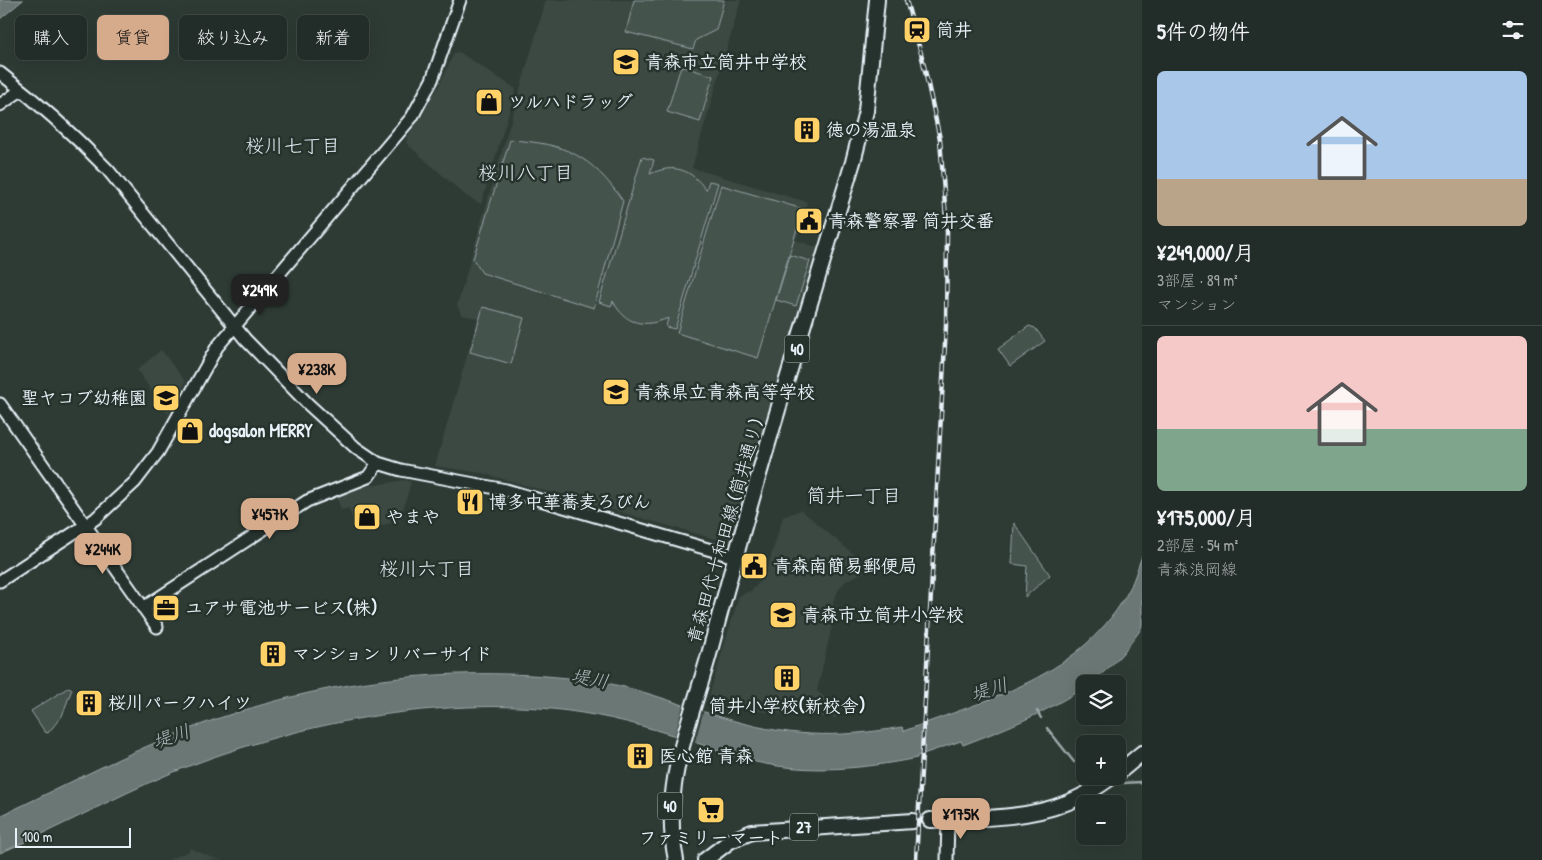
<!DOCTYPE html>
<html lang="ja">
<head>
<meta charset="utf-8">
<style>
  :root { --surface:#222c28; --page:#2a3430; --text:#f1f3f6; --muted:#a2a7a8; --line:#3f4845; --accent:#d6ab8b }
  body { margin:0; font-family:"Patrick Hand","Klee One",sans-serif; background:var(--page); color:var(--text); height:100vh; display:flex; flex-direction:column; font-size:19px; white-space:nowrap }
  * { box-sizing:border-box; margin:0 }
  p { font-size:16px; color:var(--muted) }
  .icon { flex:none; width:28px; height:28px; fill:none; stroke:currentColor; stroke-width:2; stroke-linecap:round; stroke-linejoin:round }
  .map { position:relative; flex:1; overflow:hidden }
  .sheet { display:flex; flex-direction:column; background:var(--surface); width:400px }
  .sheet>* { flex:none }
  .banner { position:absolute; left:15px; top:15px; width:475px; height:45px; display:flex; gap:10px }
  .tools { position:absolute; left:1076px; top:675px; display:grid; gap:10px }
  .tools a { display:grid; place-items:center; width:50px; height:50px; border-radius:8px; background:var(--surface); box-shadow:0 5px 20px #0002,0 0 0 1px var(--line); font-size:25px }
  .scale { position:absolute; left:15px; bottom:12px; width:116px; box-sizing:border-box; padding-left:5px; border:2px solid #e8f1f8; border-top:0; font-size:14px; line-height:18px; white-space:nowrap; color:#e8f1f8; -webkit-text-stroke:4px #26332d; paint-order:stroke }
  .price { position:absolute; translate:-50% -42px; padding:0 11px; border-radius:10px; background:var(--accent); color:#111; font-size:16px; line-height:32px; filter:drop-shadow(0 1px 2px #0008) }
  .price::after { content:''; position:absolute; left:50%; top:30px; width:15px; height:11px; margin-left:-8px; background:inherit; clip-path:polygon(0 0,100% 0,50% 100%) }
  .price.selected { background:#222; color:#fff }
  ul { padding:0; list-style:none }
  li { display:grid; align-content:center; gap:10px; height:265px; padding:0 15px }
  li+li { border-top:1px solid var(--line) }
  li span { display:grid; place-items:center; height:155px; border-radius:8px; color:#555 }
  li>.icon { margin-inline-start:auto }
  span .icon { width:90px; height:90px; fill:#fffc; stroke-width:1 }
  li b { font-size:21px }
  h2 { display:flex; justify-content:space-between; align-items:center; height:60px; padding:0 15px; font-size:21px }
  .pill { padding:0 18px; border-radius:8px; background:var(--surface); box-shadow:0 5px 20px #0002,0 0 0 1px var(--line); font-size:18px; line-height:45px }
  .pill.selected { background:var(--accent); color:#111 }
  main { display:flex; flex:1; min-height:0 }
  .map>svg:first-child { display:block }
  .built { fill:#3b4843 }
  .green { fill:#45524e; stroke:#96a2a3 }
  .water { fill:#6b7775; stroke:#9da8a9 }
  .pier { fill:#2e3b35 }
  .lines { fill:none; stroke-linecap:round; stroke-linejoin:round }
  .stream { stroke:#9da8a9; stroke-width:2.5 }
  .tertiary-casing { stroke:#e8f1f8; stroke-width:15 }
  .primary-casing { stroke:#e8f1f8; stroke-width:18 }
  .tertiary { stroke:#26332d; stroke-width:11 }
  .primary { stroke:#26332d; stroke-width:14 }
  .rail-casing { stroke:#e8f1f8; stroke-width:4.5 }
  .rail { stroke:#26332d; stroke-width:2.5; stroke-dasharray:8; stroke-linecap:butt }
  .labels { text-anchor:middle; stroke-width:5; stroke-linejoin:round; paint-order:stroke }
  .shield { fill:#26332d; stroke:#aeb8bb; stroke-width:1 }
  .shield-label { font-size:16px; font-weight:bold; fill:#e8f1f8 }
  .poi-label { font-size:18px; font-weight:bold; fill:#e8f1f8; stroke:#26332d; text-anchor:start }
  .street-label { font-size:18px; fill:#e8f1f8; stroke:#26332d }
  .neighbourhood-label { font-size:19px; fill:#e8f1f8; stroke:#26332d }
  .water-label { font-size:19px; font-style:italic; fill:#b0babd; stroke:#26332d }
</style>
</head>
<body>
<main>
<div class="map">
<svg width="1142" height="860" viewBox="0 0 1142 860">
  <rect width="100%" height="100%" fill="#2e3b35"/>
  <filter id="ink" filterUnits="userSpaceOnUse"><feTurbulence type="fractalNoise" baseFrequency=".02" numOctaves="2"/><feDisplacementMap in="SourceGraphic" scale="10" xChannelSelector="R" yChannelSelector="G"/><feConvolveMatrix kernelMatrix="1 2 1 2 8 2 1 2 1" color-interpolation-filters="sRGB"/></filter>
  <g filter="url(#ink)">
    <path class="built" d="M546 0H741L692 168 807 202 796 240 818 248 733 535 722 541 521 484 481 473 435 466 478 318 462 315 457 305 459 299Z
      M459 52 516 89 481 204 466 196 406 143 407 138 439 86 454 53Z
      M161 350 186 382 168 414 137 370Z
      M405 480 411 482 400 520 356 533 349 508 341 510 336 496 369 486Z
      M801 510 871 569 847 580 841 586 833 601 834 617 817 691 839 710 836 718 782 714 752 710 709 696 739 596 752 590 765 576 783 517Z
      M190 848 213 858 224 860H168L189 851Z"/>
    <path class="green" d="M634 0H724L716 30 696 40 693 49 626 32Z
      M681 66 713 76 700 122 667 112Z
      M510 140C565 143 591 155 623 201L594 308 482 273 473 259Z
      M642 157 654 160 650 174C674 163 691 169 706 190L709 181 718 183 675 329 666 327 668 318C645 328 625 325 613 301L611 306 599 302Z
      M721 185 803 209 758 358 677 333Z
      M790 255 810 261 796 306 776 300Z
      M483 307 524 318 511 364 470 352Z
      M1029 326 1035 328 1045 341 1010 366 998 349Z
      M1014 523 1050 575 1025 597 1027 566 1012 564Z
      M69 687 72 689 62 716 48 733 45 732 31 711Z"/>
    <path class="water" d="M0 0H23L0 19Z
      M1142 556C1142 578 1142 603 1142 625 1141 631 1134 638 1130 644 1093 695 1020 723 963 745L961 741 917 756V758C863 769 809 774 756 762 726 755 698 742 669 734 631 722 592 713 552 709 423 698 289 725 169 774 112 798 57 829 0 853V816C65 786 129 751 197 726 328 678 456 663 594 681 638 687 679 705 721 717 787 737 834 739 902 727L904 731C990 698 1083 677 1130 588 1135 578 1138 566 1142 556Z"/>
    <path class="pier" d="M684 702 704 709 694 745 674 738Z"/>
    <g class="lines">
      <path class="stream" d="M1037 711 1041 718
        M1047 728 1074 762
        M1124 783 1140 782 1142 784"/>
      <defs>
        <path id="tertiary" d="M0 73C39 103 74 135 108 170L245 339 308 404 356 448 378 463 401 470 506 490 735 557
          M0 105 21 90
          M0 404 157 627
          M0 581 95 519 135 482 158 452 217 347 412 117 432 80 460 0
          M143 608 307 501 368 477 378 463
          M947 860 948 819"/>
        <path id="primary" d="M1118 773 1142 753
          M930 820C974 818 1024 820 1066 803 1083 797 1098 787 1113 776
          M676 860C660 783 692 720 711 647 754 484 804 323 853 162L866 111 877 0
          M705 860 730 841 752 832 913 821"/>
      </defs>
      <use href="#tertiary" class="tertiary-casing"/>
      <use href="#primary" class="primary-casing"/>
      <use href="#tertiary" class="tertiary"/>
      <use href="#primary" class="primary"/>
      <defs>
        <path id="rail" d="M906 0 922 57 940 139 947 232 946 326 916 860"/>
      </defs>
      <use href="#rail" class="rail-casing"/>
      <use href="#rail" class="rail"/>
    </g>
  </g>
  <defs>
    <symbol id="station-square" viewBox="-11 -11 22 22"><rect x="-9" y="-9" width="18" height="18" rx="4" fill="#ffd166" stroke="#26332d"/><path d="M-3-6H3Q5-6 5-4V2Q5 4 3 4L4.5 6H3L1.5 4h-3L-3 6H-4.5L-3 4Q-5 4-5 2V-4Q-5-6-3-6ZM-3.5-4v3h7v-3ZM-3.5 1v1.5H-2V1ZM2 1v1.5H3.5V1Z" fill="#111"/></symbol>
    <symbol id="school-square" viewBox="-11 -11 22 22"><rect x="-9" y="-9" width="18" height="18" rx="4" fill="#ffd166" stroke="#26332d"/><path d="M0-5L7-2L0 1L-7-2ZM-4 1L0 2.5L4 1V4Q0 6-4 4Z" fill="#111"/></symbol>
    <symbol id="shop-square" viewBox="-11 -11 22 22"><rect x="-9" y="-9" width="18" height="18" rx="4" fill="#ffd166" stroke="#26332d"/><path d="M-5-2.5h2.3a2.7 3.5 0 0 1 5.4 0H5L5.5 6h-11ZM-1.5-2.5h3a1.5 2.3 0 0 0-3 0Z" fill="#111"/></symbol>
    <symbol id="building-square" viewBox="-11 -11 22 22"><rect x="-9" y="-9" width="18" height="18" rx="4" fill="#ffd166" stroke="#26332d"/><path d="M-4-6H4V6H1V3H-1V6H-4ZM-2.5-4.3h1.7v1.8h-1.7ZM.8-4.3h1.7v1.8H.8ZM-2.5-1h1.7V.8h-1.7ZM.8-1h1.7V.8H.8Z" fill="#111"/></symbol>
    <symbol id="civic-square" viewBox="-11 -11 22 22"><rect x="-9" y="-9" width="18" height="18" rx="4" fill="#ffd166" stroke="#26332d"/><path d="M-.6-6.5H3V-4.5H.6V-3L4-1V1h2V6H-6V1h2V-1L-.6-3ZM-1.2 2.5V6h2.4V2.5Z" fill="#111"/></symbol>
    <symbol id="restaurant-square" viewBox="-11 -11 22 22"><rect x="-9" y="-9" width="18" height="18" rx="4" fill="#ffd166" stroke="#26332d"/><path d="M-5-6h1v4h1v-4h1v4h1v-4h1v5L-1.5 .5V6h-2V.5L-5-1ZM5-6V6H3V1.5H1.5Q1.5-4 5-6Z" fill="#111"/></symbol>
    <symbol id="office-square" viewBox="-11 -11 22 22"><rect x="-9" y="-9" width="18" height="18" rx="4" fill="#ffd166" stroke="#26332d"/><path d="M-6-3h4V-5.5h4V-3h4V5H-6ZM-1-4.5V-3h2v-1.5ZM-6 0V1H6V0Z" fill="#111"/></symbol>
    <symbol id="supermarket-square" viewBox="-11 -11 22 22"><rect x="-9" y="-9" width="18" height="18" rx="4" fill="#ffd166" stroke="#26332d"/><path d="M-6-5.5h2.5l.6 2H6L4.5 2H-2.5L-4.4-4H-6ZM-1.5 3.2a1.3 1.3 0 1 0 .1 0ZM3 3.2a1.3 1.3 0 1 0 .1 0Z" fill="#111"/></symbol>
  </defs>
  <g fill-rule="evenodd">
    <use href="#station-square" x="901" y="14" width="32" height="32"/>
    <use href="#school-square" x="610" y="46" width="32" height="32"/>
    <use href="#shop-square" x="473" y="86" width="32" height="32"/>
    <use href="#building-square" x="791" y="114" width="32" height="32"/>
    <use href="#civic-square" x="793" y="205" width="32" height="32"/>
    <use href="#school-square" x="600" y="376" width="32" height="32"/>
    <use href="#school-square" x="150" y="382" width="32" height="32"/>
    <use href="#shop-square" x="174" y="415" width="32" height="32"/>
    <use href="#restaurant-square" x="454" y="486" width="32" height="32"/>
    <use href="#shop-square" x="351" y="501" width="32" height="32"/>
    <use href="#civic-square" x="738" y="550" width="32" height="32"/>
    <use href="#office-square" x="150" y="592" width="32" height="32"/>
    <use href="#school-square" x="767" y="599" width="32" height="32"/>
    <use href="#building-square" x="257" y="638" width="32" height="32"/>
    <use href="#building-square" x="771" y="662" width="32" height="32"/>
    <use href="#building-square" x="73" y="687" width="32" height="32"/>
    <use href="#building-square" x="624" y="740" width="32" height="32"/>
    <use href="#supermarket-square" x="695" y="794" width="32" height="32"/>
  </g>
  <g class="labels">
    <g class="shield">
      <rect x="784.5" y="335.5" width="25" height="27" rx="4"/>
      <rect x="657.5" y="792.5" width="25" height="27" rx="4"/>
      <rect x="790" y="813.5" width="28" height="27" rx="4"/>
    </g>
    <g class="shield-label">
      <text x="797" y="355">40</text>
      <text x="670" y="812">40</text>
      <text x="804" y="833">27</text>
    </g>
    <g class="poi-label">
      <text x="936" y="36">筒井</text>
      <text x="645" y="68">青森市立筒井中学校</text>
      <text x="508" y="108">ツルハドラッグ</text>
      <text x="826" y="136">徳の湯温泉</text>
      <text x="828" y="227">青森警察署 筒井交番</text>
      <text x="635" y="398">青森県立青森高等学校</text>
      <text x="147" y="404" text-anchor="end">聖ヤコブ幼稚園</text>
      <text x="209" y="437">dogsalon MERRY</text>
      <text x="489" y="508">博多中華蕎麦ろびん</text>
      <text x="386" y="523">やまや</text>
      <text x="773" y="572">青森南簡易郵便局</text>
      <text x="185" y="614">ユアサ電池サービス(株)</text>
      <text x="802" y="621">青森市立筒井小学校</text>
      <text x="292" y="660">マンション リバーサイド</text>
      <text x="108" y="709">桜川パークハイツ</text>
      <text x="787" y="712" text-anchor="middle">筒井小学校(新校舎)</text>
      <text x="659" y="762">医心館 青森</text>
      <text x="711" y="844" text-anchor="middle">ファミリーマート</text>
    </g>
    <g class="street-label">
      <text transform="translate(725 531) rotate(-74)" y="6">青森田代十和田線 (筒井通り)</text>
    </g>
    <g class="neighbourhood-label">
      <text x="293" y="152">桜川七丁目</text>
      <text x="526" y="179">桜川八丁目</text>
      <text x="854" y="502">筒井一丁目</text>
      <text x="427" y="575">桜川六丁目</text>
    </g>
    <g class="water-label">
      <text transform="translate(590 678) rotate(10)" y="7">堤川</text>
      <text transform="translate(989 689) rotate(-18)" y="7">堤川</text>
      <text transform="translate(171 736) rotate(-19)" y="7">堤川</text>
    </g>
  </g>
</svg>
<div class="tools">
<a><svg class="icon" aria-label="layers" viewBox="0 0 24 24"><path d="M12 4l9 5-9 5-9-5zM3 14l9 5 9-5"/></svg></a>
<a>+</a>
<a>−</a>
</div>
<div class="scale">100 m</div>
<b class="price selected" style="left:260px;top:316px">¥249K</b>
<b class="price" style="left:317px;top:395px">¥238K</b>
<b class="price" style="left:270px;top:540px">¥457K</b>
<b class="price" style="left:103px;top:575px">¥244K</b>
<b class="price" style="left:961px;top:840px">¥175K</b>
<div class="banner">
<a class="pill">購入</a>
<a class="pill selected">賃貸</a>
<a class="pill">絞り込み</a>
<a class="pill">新着</a>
</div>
</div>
<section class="sheet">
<h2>5件の物件<svg class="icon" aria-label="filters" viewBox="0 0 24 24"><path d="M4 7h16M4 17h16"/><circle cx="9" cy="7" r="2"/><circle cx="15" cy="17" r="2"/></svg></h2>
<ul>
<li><span style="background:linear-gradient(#a9c7e8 70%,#b9a48a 0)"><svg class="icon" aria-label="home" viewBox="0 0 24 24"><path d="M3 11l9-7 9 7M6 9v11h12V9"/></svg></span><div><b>¥249,000/月</b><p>3部屋 · 89 m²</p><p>マンション</p></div></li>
<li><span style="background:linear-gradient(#f6c9c9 60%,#7fa58c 0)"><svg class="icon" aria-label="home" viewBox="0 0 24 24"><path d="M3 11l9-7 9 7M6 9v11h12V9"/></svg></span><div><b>¥175,000/月</b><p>2部屋 · 54 m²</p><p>青森浪岡線</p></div></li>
</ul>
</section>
</main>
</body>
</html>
